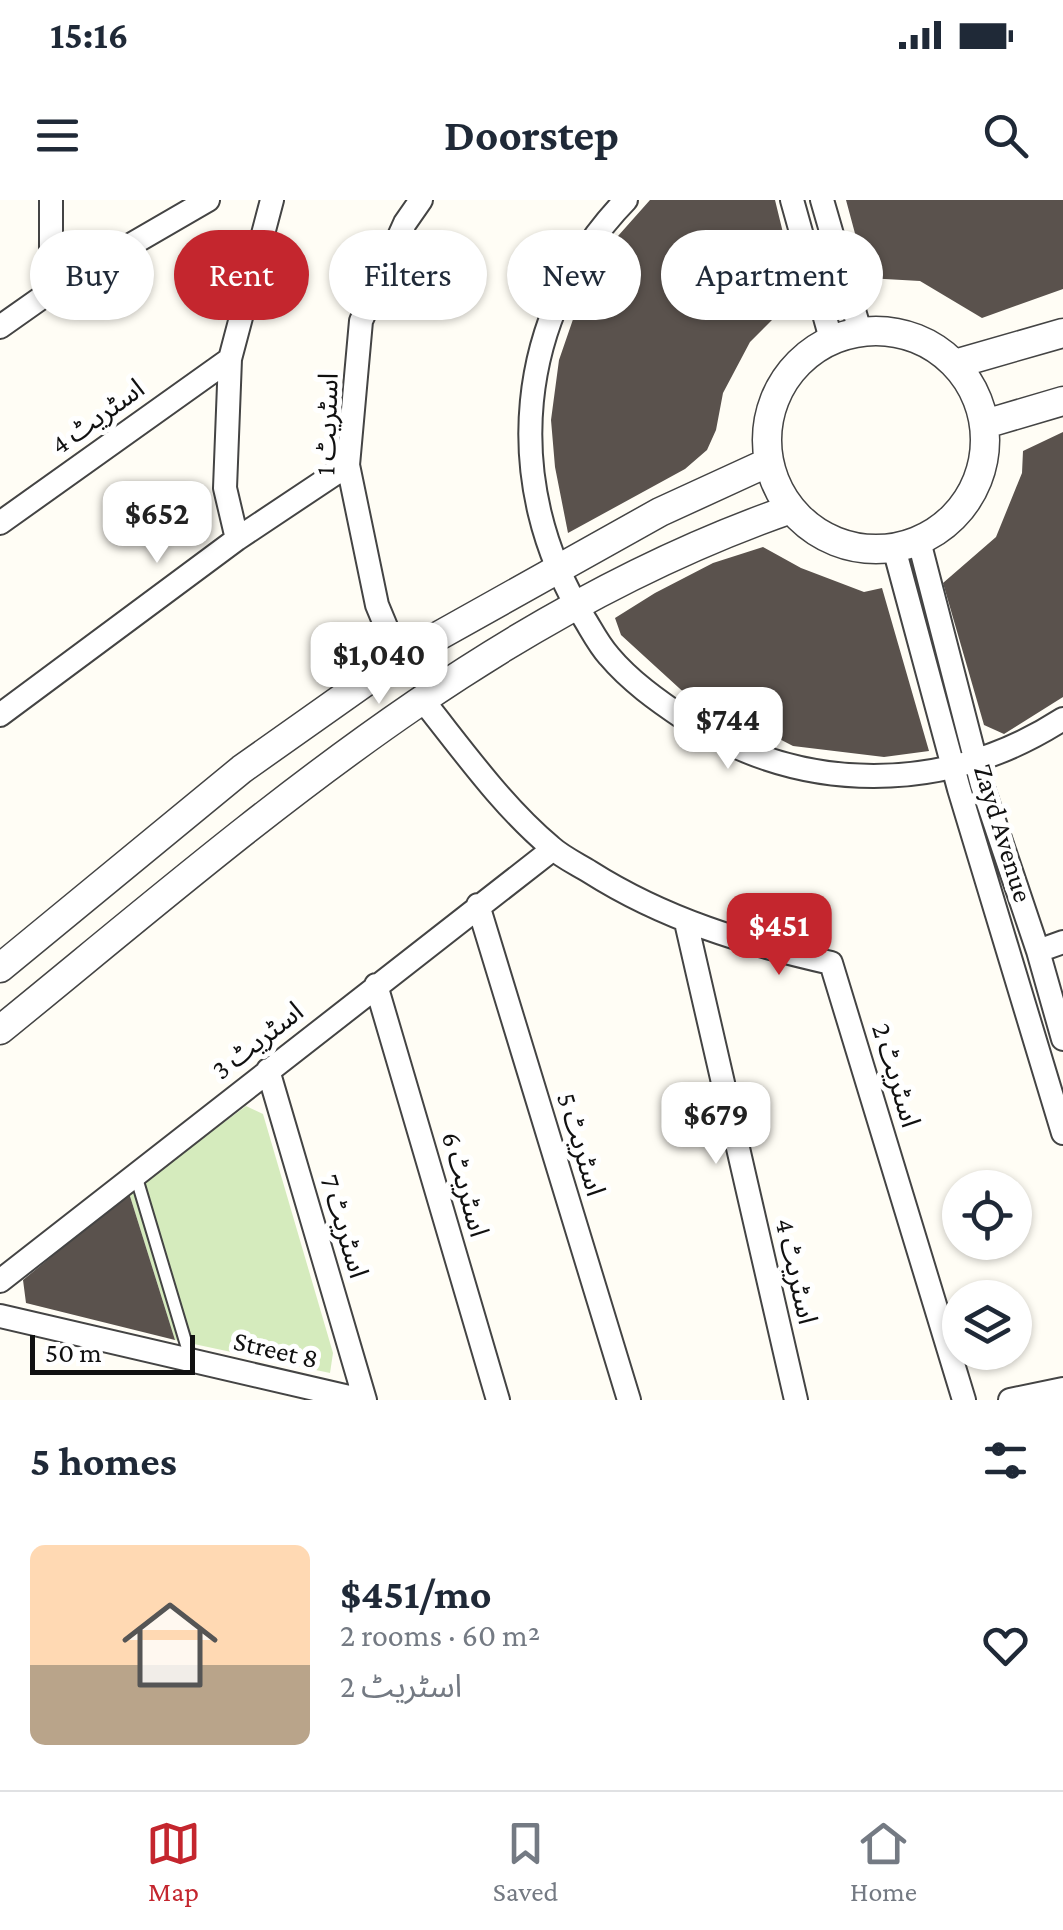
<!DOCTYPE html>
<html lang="en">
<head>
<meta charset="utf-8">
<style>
  :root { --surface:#fff; --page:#f6f6f7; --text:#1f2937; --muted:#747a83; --line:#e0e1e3; --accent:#c4262e }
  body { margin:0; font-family:"Crimson Pro","Noto Sans Arabic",serif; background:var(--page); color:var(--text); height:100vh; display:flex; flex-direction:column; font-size:38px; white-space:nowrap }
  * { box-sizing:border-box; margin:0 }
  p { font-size:32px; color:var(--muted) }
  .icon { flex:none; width:55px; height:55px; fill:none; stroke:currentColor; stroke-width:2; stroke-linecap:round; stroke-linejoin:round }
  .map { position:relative; height:1200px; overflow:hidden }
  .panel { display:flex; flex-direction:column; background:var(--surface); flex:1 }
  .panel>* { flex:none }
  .hud { position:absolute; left:30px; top:30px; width:1005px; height:90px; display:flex; gap:20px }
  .controls { position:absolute; left:942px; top:970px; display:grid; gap:20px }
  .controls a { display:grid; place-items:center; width:90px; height:90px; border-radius:50%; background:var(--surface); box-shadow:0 2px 8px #0004; font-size:50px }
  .scale { position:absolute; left:30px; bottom:25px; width:165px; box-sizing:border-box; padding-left:10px; border:5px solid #111; border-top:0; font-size:28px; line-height:35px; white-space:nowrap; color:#111; -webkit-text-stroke:8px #fff; paint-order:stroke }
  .price { position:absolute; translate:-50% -85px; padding:0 22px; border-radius:20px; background:#fff; color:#222; font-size:32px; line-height:65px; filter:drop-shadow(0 2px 5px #0008) }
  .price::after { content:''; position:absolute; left:50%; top:60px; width:30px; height:22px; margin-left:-15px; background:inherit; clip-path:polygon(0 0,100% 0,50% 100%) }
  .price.active { background:var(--accent); color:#fff }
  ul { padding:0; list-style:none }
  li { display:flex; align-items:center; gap:30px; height:250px; padding:0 30px }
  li+li { border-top:2px solid var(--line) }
  li span { display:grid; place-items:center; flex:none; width:280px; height:200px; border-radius:15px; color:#555 }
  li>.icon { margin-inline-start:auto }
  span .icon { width:120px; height:120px; fill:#fffc; stroke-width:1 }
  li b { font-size:42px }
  h2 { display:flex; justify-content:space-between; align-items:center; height:120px; padding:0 30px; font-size:42px }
  .pill { padding:0 35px; border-radius:45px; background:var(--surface); box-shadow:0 2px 8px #0004; font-size:35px; line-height:90px }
  .pill.active { background:var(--accent); color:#fff }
  .status { display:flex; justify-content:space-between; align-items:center; height:70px; padding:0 50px; background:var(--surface); direction:ltr }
  .status svg { height:28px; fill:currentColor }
  header { display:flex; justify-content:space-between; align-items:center; height:130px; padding:0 30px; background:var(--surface); font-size:45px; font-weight:700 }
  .tab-bar { display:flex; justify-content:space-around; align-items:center; height:140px; border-top:2px solid var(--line); background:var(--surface); font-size:28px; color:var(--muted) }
  .tab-bar a { display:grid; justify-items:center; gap:5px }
  .tab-bar .active { color:var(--accent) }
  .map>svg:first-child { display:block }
  .green { fill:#d5ebbd }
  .building { fill:#5a524d }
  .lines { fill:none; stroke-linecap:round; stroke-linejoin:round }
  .service-casing { stroke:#444; stroke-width:15 }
  .minor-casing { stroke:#444; stroke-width:26 }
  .tertiary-casing { stroke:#444; stroke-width:31 }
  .service { stroke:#fff; stroke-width:11 }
  .minor { stroke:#fff; stroke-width:22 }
  .tertiary { stroke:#fff; stroke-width:28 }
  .labels { text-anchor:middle; stroke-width:10; stroke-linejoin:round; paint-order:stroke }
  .street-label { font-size:28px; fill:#111; stroke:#fff }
</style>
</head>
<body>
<div class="status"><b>15:16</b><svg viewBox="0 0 49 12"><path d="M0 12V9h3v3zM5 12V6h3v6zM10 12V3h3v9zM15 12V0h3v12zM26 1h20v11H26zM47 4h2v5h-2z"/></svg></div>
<header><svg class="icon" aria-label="menu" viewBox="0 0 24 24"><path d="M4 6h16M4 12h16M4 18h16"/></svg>Doorstep<svg class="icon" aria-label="search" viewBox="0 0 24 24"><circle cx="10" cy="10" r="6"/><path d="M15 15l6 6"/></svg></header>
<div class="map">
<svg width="1063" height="1200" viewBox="0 0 1063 1200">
  <rect width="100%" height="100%" fill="#fffdf5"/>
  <path class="green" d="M246 906 263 914 333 1153 330 1173 175 1140 129 993Z"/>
  <path class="building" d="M650 0H775L798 94 750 142 723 193 716 230 707 250 685 269 568 333 555 267 551 220 559 160 580 99 602 54Z
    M846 0H1063V89L982 118 920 81 867 78Z
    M1063 232V497L1004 534 984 525 943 383 996 337 1022 273 1023 251Z
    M763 347 801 368 864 392 882 388 929 551 884 557 793 546 752 525 702 509 621 435 615 418 655 393 713 363Z
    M129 993 175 1140 26 1103 23 1080Z"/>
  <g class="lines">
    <defs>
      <path id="service" d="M135 973 191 1160"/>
      <path id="minor" d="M51 0V91
        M626 0C515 114 500 284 584 418 592 431 599 445 609 456 630 481 658 501 685 519 802 595 945 595 1063 519
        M792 0 831 139
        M822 0 860 131
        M0 127 51 91 208 0
        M0 323 230 159
        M237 339 225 288 230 159 272 0
        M919 341 982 585 1038 751 1063 839
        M894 348 959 589 1063 933
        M399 458 377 405 348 265 361 121 405 23 421 0
        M421 498C462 549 501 605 551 647 562 657 577 664 590 672 664 719 746 744 831 763L964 1200
        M0 515 237 339 348 265
        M478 705 629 1200
        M686 722 796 1200
        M1038 751 1063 742
        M376 785 498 1200
        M268 870 365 1200
        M0 1081 553 649
        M0 1116 362 1200
        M1010 1200 1063 1189"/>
      <path id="tertiary" d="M767 240a109 109 0 1 1 218 0a109 109 0 1 1-218 0Z
        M955 164 1063 133
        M985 224 1063 201
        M0 768 242 569 399 458 660 312 769 262
        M0 830C247 629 485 415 791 309"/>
    </defs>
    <use href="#service" class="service-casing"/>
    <use href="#minor" class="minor-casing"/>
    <use href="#tertiary" class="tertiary-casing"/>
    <use href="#service" class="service"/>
    <use href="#minor" class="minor"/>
    <use href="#tertiary" class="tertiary"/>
  </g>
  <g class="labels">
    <g class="street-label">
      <text transform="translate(97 216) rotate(-36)" y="10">اسٹریٹ 4</text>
      <text transform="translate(326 224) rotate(-88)" y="10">اسٹریٹ 1</text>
      <text transform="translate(1004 633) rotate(73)" y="10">Zayd Avenue</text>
      <text transform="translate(257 840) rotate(-38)" y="10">اسٹریٹ 3</text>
      <text transform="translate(897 875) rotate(73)" y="10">اسٹریٹ 2</text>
      <text transform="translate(582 944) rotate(73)" y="10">اسٹریٹ 5</text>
      <text transform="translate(466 984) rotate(74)" y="10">اسٹریٹ 6</text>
      <text transform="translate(345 1026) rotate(73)" y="10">اسٹریٹ 7</text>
      <text transform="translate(797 1071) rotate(77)" y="10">اسٹریٹ 4</text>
      <text transform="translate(276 1149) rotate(13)" y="10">Street 8</text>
    </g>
  </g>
</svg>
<div class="controls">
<a><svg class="icon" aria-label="locate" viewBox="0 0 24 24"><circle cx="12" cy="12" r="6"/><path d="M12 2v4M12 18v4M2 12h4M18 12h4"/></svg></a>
<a><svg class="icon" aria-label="layers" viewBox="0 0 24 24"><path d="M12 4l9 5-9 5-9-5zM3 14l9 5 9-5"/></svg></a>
</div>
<div class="scale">50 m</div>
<b class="price" style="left:157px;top:366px">$652</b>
<b class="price" style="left:379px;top:507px">$1,040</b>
<b class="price" style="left:728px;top:572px">$744</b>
<b class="price active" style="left:779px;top:778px">$451</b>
<b class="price" style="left:716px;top:967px">$679</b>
<div class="hud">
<a class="pill">Buy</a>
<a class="pill active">Rent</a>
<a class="pill">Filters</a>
<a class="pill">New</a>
<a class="pill">Apartment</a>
</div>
</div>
<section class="panel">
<h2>5 homes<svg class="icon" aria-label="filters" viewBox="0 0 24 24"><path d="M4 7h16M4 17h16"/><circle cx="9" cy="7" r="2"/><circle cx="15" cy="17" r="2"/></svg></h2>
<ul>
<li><span style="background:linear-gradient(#ffd9b3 60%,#b9a48a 0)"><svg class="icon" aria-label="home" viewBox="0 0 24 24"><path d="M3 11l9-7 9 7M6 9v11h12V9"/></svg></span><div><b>$451/mo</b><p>2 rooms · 60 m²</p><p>اسٹریٹ 2</p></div><svg class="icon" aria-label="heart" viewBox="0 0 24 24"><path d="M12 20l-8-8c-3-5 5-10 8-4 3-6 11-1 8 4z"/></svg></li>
</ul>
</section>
<nav class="tab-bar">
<a class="active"><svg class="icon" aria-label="map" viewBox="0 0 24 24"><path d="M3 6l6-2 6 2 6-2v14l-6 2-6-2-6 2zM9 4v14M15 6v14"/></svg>Map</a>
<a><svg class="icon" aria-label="saved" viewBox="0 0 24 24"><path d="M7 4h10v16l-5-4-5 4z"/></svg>Saved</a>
<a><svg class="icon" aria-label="home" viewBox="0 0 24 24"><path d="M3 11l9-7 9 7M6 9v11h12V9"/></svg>Home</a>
</nav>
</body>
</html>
